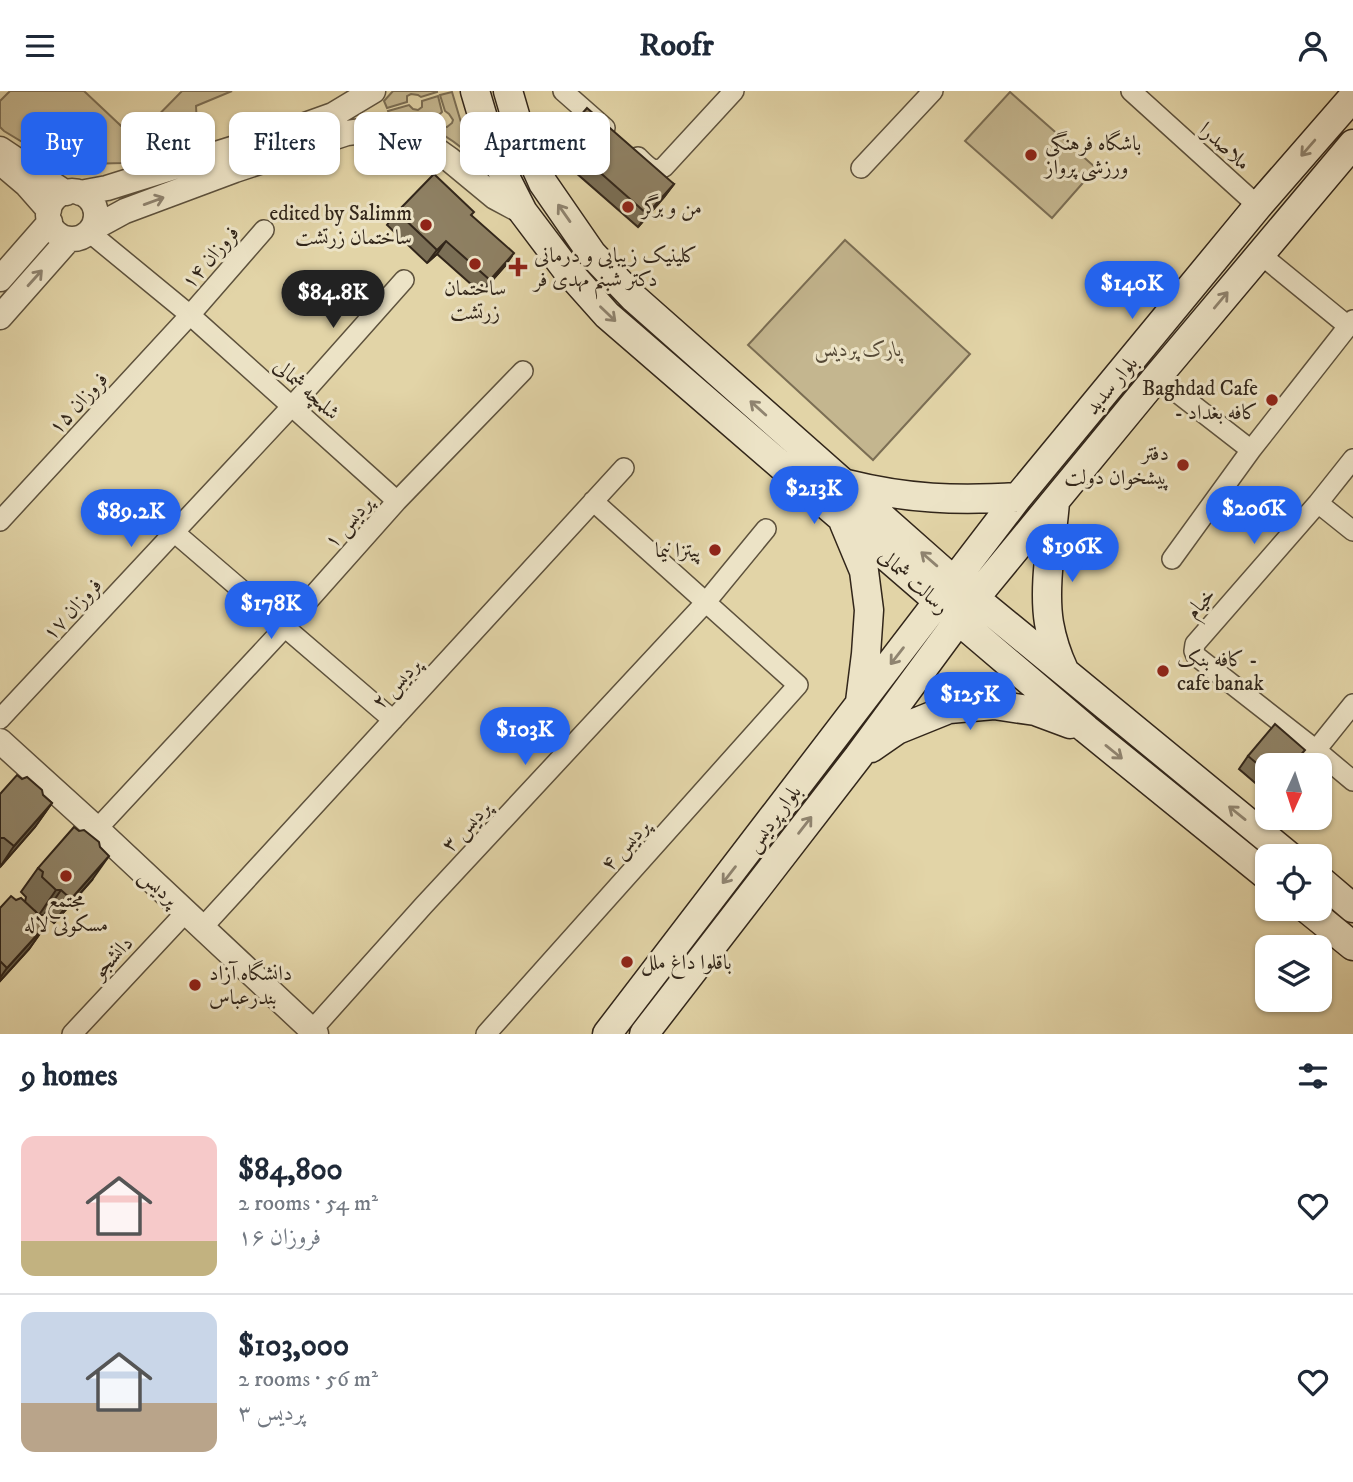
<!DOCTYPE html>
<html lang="en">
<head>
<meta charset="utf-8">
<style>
  :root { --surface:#fff; --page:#f2f2f3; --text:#1f2937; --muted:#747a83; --line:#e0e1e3; --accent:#2563eb }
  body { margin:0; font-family:"IM FELL DW Pica",Amiri,serif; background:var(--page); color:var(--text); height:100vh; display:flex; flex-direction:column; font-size:26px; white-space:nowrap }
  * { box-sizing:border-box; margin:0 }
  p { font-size:23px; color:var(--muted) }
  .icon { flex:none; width:38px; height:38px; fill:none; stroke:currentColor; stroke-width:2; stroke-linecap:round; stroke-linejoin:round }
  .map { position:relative; height:943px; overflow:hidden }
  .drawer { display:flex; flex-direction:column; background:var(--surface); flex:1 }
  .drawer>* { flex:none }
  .guide { position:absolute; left:21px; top:21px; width:700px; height:63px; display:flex; gap:14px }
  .needle { width:46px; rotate:183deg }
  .controls { position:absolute; left:1255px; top:662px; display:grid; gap:14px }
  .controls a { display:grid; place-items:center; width:77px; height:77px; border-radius:14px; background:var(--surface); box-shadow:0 2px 5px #0004; font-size:35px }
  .price { position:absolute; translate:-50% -60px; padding:0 16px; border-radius:24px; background:var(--accent); color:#fff; font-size:23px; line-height:46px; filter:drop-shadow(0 2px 4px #0008) }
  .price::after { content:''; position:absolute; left:50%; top:42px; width:21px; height:16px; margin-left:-10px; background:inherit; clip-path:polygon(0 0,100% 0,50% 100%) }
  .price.current { background:#222; color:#fff }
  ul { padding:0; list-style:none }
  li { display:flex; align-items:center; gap:21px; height:175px; padding:0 21px }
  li+li { border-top:2px solid var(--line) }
  li span { display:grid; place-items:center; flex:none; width:196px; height:140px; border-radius:14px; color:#555 }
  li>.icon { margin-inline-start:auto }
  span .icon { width:84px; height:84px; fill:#fffc; stroke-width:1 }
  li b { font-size:30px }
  h2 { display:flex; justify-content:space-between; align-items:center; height:84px; padding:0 21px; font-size:30px }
  .pill { padding:0 24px; border-radius:14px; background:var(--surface); box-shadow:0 2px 5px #0004; font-size:24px; line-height:63px }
  .pill.current { background:var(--accent); color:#fff }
  header { display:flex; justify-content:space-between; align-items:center; height:91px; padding:0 21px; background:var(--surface); font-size:32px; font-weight:700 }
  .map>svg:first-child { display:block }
  .green { fill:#c4b68f; stroke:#7b6e54; stroke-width:2 }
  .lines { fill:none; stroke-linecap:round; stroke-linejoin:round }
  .minor-casing { stroke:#5e523d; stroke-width:22 }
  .tertiary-casing { stroke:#5e523d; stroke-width:27 }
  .secondary-casing { stroke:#32261a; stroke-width:31 }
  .minor { stroke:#ece3c6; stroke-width:19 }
  .tertiary { stroke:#ece3c6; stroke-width:24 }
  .secondary { stroke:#ece3c6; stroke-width:28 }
  .wall { fill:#7a6e55; stroke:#32261a; stroke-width:2 }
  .shaded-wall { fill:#635a45; stroke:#32261a; stroke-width:2 }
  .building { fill:#8e8063; stroke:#32261a; stroke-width:2 }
  .oneway { stroke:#8f8470 }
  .poi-dot { fill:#8f2418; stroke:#ece3c6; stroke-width:2.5 }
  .labels { text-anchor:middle; stroke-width:6; stroke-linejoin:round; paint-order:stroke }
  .poi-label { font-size:21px; fill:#32261a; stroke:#ece3c6; text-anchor:start }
  .street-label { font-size:21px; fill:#32261a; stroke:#ece3c6 }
  .park-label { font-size:21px; font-style:italic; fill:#564a37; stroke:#ece3c6 }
</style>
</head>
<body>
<header><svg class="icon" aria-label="menu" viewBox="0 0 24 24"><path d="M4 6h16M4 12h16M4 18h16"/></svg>Roofr<svg class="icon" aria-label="person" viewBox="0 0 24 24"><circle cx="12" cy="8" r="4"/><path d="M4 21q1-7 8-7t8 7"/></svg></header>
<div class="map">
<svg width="1353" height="943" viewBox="0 0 1353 943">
  <rect width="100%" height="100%" fill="#e2d4a7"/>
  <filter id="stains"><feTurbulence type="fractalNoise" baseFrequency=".00286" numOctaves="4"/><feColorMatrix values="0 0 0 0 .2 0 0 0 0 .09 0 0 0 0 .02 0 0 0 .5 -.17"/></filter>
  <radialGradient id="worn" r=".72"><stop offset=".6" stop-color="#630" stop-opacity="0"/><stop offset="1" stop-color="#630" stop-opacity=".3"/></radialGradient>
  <path class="green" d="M10 0H84L135 48 182 0H232L196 15 198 54 122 72 88 73 61 66 29 55 4 40 0 36V10Z
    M393 0H437V1L421 6 418 4 411 3 407 5V11L387 17 384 10Z
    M452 1 471 65C453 48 415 23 390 27L388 20 409 14 413 18 418 19 422 16V10L438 5 442 21 439 24 437 30 440 35 447 36 452 32 453 29 449 23 445 20 440 4Z
    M1010 1 1096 77 1052 127 965 50Z
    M845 149 970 263 873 369 748 254Z"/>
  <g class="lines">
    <defs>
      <path id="minor" d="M563 0 605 37
        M1131 0 1258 115
        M638 66C646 74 653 83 664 76L734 0
        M861 77 933 0
        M89 141 190 224 397 410
        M1260 163 1348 235
        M1157 286 1251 359
        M1353 368 1318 412 1195 553 1194 560 1196 565 1316 659 1353 690
        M1318 412 1353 440
        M0 430 190 224 264 139
        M174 441 393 629
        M1172 468 1251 359 1353 229
        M0 628 292 315 404 189
        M1316 659 1353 613
        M97 738 285 536 397 410 523 280
        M202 837 624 377
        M312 939 424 814 706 511 766 438
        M72 943 186 821
        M486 943 798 594 593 410"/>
      <path id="tertiary" d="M0 58 66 102
        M6 76 27 94 49 119
        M48 124a24 24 0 1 1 48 0a24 24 0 1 1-48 0Z
        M80 102 107 97 280 43 333 24 373 0
        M92 138 125 120 235 79 347 42 370 39 397 41 413 45 425 51 449 68 495 106 523 121
        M0 188 50 131
        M0 226 69 148
        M0 650 97 738 316 943"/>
      <path id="secondary" d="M475 0 494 64 523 121 566 178 607 224 939 511 958 529 1086 638 1267 785
        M508 0 520 41 543 92 592 163 634 207 954 490 1289 765
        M847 393C907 408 957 410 1018 406
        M1055 411C1052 448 1043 496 1049 532 1052 549 1057 564 1064 579
        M844 432 864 480 869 519 866 563 860 611
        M871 657 897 639 949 618 994 614 1035 620 1070 633
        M1320 789 1353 817
        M1306 817 1353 855
        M607 943 1018 406 1258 115 1353 6
        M644 943 858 666 975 507 1157 286 1353 53"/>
    </defs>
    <use href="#minor" class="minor-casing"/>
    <use href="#tertiary" class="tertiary-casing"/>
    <use href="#secondary" class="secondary-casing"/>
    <use href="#minor" class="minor"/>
    <use href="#tertiary" class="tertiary"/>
    <use href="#secondary" class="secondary"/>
  </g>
  <path class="wall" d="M561 47 674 93 664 106 638 136 551 60Z
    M397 121 471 124 505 175 481 202 437 163 427 172 387 134Z
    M1248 665 1267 674V702L1239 678Z
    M0 703 43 704 52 712 35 736 0 776Z
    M38 777 92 789 54 832 44 824H39L36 821V825L46 834 29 858 0 890V817L16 809 25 811 26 806 21 801Z"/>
  <path class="shaded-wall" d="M674 93 664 106 638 136 647 123Z
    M446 150 437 163 427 172 437 159Z
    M514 162 505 175 481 202 490 189Z
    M52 712 35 736 0 776 14 755Z
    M109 765 92 789 54 832 71 808Z
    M56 799H61L44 824H39Z
    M46 834 29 858 0 890V887L7 877Z"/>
  <path class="building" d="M587 17 674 93 647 123 561 47Z
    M434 83 474 121 471 124 514 162 490 189 446 150 437 159 397 121Z
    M1275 633 1305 659 1292 674H1267V681L1248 665Z
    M17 684 22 688 27 686 42 699 43 704 52 712 14 755 4 747H0V703Z
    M74 736 79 740 84 739 99 751 100 756 109 765 71 808 61 799H56L42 786 43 781 38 777Z
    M11 805 16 809 21 807 36 821V825L46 834 7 877 0 870V817Z"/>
  <defs><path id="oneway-shaft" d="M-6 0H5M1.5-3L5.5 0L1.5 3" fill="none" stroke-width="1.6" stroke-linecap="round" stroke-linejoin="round" transform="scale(1.75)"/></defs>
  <g class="oneway">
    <use href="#oneway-shaft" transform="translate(1308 57) rotate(131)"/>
    <use href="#oneway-shaft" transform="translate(154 110) rotate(-20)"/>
    <use href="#oneway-shaft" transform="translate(564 122) rotate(-125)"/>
    <use href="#oneway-shaft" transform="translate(35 187) rotate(-48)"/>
    <use href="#oneway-shaft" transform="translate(1221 209) rotate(-50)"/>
    <use href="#oneway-shaft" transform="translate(608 223) rotate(44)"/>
    <use href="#oneway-shaft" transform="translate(758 317) rotate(-138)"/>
    <use href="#oneway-shaft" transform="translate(929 468) rotate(-139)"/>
    <use href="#oneway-shaft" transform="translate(897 565) rotate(128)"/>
    <use href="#oneway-shaft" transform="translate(1114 661) rotate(39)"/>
    <use href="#oneway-shaft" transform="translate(1237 722) rotate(-141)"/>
    <use href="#oneway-shaft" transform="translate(805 734) rotate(-52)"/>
    <use href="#oneway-shaft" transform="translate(729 784) rotate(128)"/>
  </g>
  <g class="poi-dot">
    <circle cx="1031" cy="64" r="7"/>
    <circle cx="628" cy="116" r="7"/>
    <circle cx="426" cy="134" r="7"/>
    <circle cx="475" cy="173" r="7"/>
    <path d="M514.5 165.5h7v7h7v7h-7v7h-7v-7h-7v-7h7z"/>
    <circle cx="1272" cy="309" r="7"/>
    <circle cx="1183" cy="374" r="7"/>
    <circle cx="715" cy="459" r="7"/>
    <circle cx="1163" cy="580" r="7"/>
    <circle cx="66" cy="785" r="7"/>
    <circle cx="627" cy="871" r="7"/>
    <circle cx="195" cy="894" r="7"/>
  </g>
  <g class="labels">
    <g class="poi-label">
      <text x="1045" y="59">باشگاه فرهنگی<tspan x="1045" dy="24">ورزشی پرواز</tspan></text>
      <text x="642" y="123">من و برگر</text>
      <text x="412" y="129" text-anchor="end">edited by Salimm<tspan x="412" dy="24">ساختمان زرتشت</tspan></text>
      <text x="534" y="171">کلینیک زیبایی و درمانی<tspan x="534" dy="24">دکتر شبنم مهدی فر</tspan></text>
      <text x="475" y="204" text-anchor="middle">ساختمان<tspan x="475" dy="24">زرتشت</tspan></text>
      <text x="1258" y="304" text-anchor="end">Baghdad Cafe<tspan x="1258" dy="24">- کافه بغداد</tspan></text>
      <text x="1169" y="369" text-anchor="end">دفتر<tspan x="1169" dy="24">پیشخوان دولت</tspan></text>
      <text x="701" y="466" text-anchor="end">پیتزا نیما</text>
      <text x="1177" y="575">کافه بنک -<tspan x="1177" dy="24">cafe banak</tspan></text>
      <text x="66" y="816" text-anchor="middle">مجتمع<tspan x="66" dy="24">مسکونی لاله</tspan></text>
      <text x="641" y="878">باقلوا داغ ملل</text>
      <text x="209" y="889">دانشگاه آزاد<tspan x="209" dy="24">بندرعباس</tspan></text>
    </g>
    <g class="street-label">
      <text transform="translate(1225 55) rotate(42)" y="7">ملاصدرا</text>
      <text transform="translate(210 166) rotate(-49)" y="7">فروزان ۱۴</text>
      <text transform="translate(1111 294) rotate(-50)" y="7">بلوار سدید</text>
      <text transform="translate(307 298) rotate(42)" y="7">شلمچه شمالی</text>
      <text transform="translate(78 312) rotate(-47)" y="7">فروزان ۱۵</text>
      <text transform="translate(348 431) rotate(-49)" y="7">پردیس ۱</text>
      <text transform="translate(914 490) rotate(42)" y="7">رسالت شمالی</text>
      <text transform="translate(1200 512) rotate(-49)" y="7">خیام</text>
      <text transform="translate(72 518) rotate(-47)" y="7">فروزان ۱۷</text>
      <text transform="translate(396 592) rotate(-47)" y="7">پردیس ۲</text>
      <text transform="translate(773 727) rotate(-53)" y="7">بلوار پردیس</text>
      <text transform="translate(466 735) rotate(-47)" y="7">پردیس ۳</text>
      <text transform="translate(625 754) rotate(-48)" y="7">پردیس ۴</text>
      <text transform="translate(159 796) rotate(43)" y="7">پردیس</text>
      <text transform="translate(112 866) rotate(-47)" y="7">دانشجو</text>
    </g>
    <g class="park-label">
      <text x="858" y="265">پارک پردیس</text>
    </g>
  </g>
  <rect width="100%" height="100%" filter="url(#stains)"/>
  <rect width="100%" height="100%" fill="url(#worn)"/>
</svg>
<div class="controls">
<a><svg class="needle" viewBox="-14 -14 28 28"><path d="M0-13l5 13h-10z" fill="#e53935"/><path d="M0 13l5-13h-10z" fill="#747a83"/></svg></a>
<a><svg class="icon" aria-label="locate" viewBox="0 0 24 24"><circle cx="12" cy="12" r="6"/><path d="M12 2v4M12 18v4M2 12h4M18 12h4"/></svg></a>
<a><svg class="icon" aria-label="layers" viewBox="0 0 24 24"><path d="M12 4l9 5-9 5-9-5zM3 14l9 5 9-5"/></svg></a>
</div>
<b class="price" style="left:1132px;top:230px">$140K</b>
<b class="price current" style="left:333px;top:239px">$84.8K</b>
<b class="price" style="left:814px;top:435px">$213K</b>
<b class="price" style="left:1254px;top:455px">$206K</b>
<b class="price" style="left:131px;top:458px">$89.2K</b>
<b class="price" style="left:1072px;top:493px">$196K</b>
<b class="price" style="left:271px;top:550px">$178K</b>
<b class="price" style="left:970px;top:641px">$125K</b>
<b class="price" style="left:525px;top:676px">$103K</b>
<div class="guide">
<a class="pill current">Buy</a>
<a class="pill">Rent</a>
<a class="pill">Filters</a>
<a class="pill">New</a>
<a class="pill">Apartment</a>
</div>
</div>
<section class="drawer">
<h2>9 homes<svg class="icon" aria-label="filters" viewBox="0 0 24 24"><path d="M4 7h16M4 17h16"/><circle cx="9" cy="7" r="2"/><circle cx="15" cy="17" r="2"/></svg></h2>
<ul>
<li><span style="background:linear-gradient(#f6c9c9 75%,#c2b280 0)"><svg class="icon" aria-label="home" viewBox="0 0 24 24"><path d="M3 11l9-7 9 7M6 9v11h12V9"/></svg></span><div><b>$84,800</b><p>2 rooms · 54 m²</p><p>فروزان ۱۶</p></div><svg class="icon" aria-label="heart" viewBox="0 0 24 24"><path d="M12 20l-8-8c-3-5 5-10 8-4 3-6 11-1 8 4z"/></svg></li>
<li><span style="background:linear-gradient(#c9d6e8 65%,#b9a48a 0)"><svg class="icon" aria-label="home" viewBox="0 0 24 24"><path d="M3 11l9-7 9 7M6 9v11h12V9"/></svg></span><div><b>$103,000</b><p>2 rooms · 56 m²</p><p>پردیس ۳</p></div><svg class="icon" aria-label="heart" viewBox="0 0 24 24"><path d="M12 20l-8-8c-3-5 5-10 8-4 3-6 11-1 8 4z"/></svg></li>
</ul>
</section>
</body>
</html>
